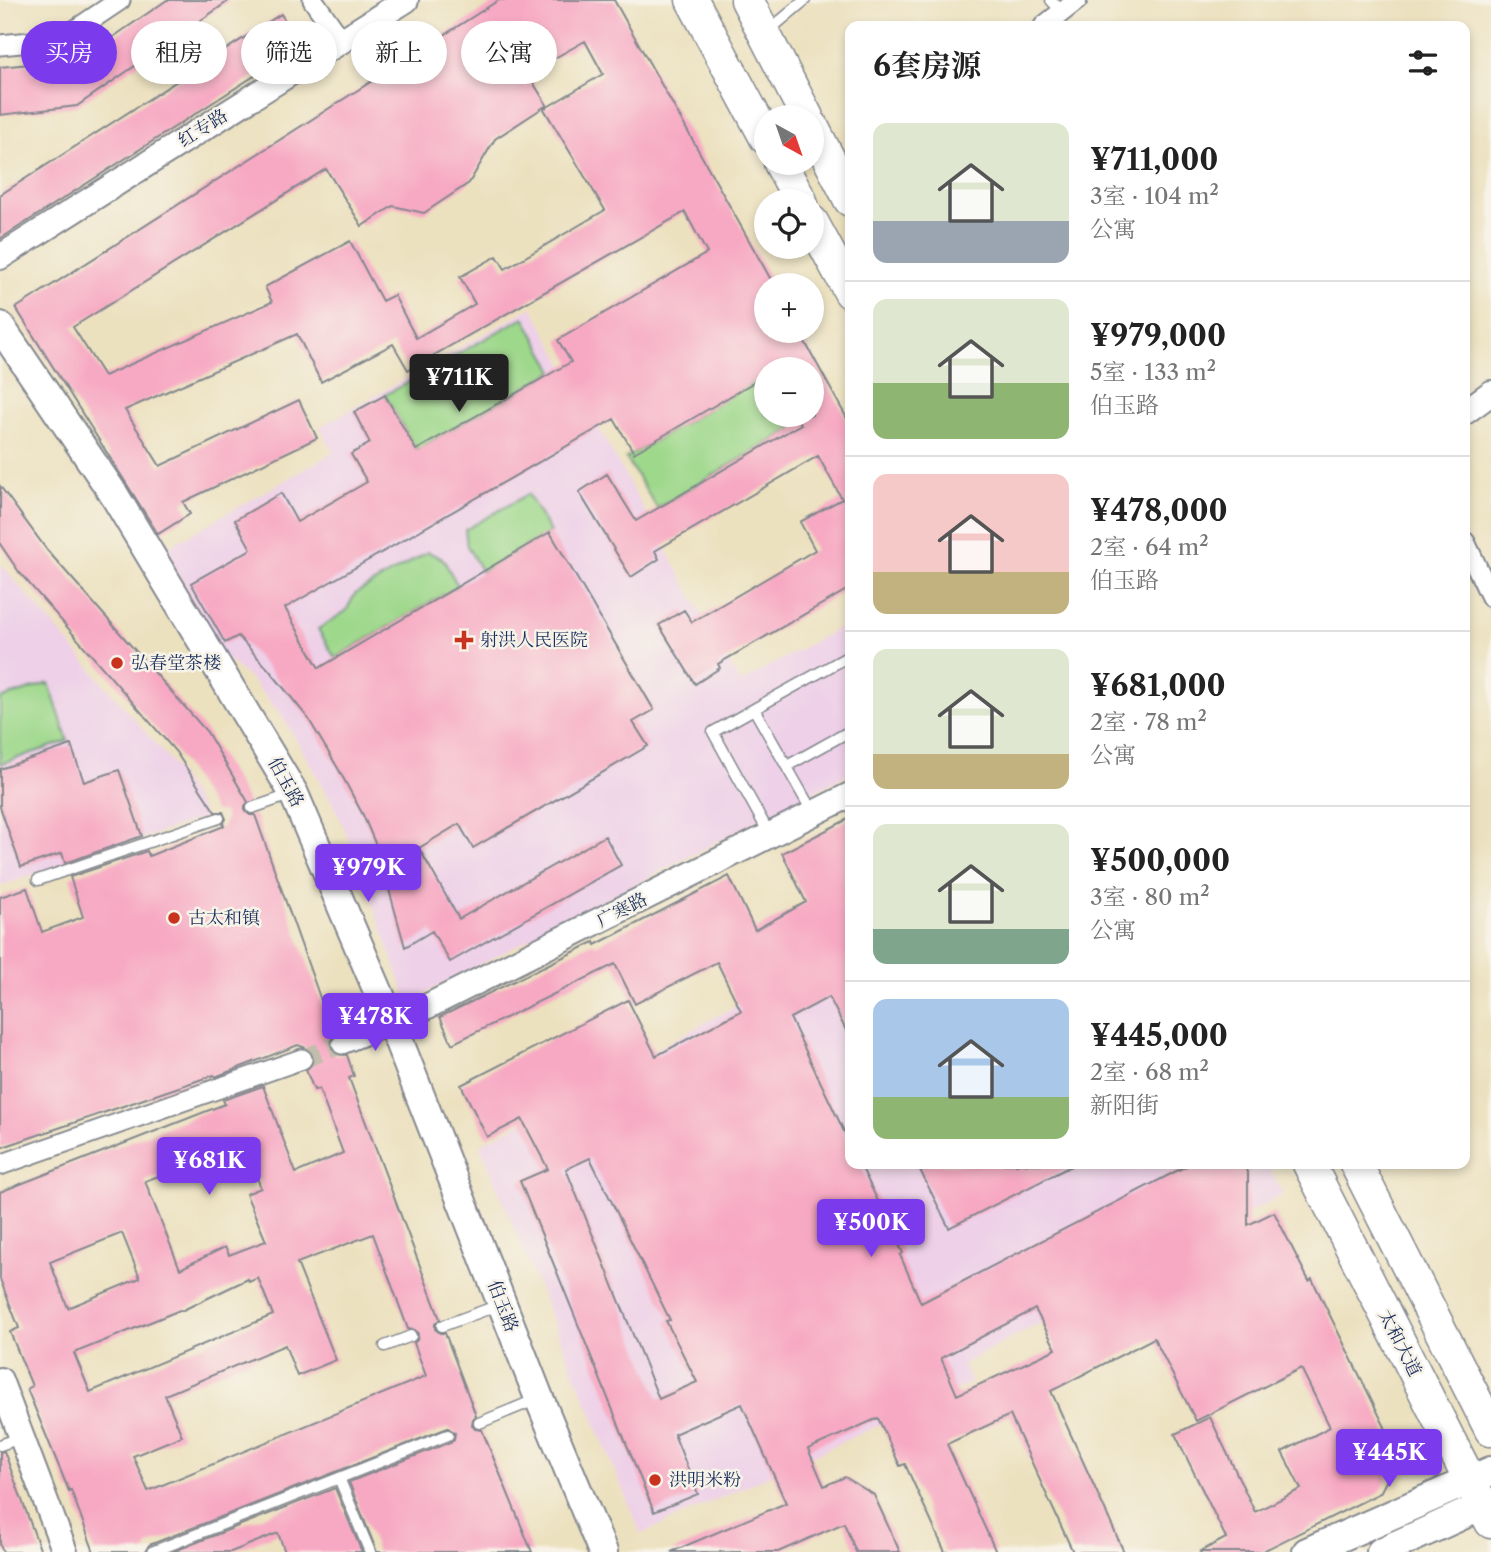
<!DOCTYPE html>
<html lang="zh">
<head>
<meta charset="utf-8">
<style>
  :root { --surface:#fff; --page:#f2f2f2; --text:#222; --muted:#767676; --line:#e0e0e0; --accent:#7c3aed }
  body { margin:0; font-family:"Libre Caslon Text","Noto Serif SC",serif; background:var(--page); color:var(--text); height:100vh; display:flex; flex-direction:column; font-size:26px; white-space:nowrap }
  * { box-sizing:border-box; margin:0 }
  p { font-size:23px; color:var(--muted) }
  .icon { flex:none; width:38px; height:38px; fill:none; stroke:currentColor; stroke-width:2; stroke-linecap:round; stroke-linejoin:round }
  .map { position:relative; flex:1; overflow:hidden }
  .drawer { position:absolute; left:845px; top:21px; width:625px; height:1148px; display:flex; flex-direction:column; background:var(--surface); border-radius:14px; box-shadow:0 4px 10px #0003 }
  .drawer>* { flex:none }
  .banner { position:absolute; left:21px; top:21px; width:665px; height:63px; display:flex; gap:14px }
  .needle { width:46px; rotate:140deg }
  .controls { position:absolute; left:754px; top:105px; display:grid; gap:14px }
  .controls a { display:grid; place-items:center; width:70px; height:70px; border-radius:50%; background:var(--surface); box-shadow:0 4px 10px #0003; font-size:35px }
  .price { position:absolute; translate:-50% -60px; padding:0 16px; border-radius:7px; background:var(--accent); color:#fff; font-size:23px; line-height:46px; filter:drop-shadow(0 2px 4px #0008) }
  .price::after { content:''; position:absolute; left:50%; top:42px; width:21px; height:16px; margin-left:-10px; background:inherit; clip-path:polygon(0 0,100% 0,50% 100%) }
  .price.selected { background:#222; color:#fff }
  ul { padding:0; list-style:none }
  li { display:flex; align-items:center; gap:21px; height:175px; padding:0 28px }
  li+li { border-top:2px solid var(--line) }
  li span { display:grid; place-items:center; flex:none; width:196px; height:140px; border-radius:14px; color:#555 }
  li>.icon { margin-inline-start:auto }
  span .icon { width:84px; height:84px; fill:#fffc; stroke-width:1 }
  li b { font-size:30px }
  h2 { display:flex; justify-content:space-between; align-items:center; height:84px; padding:0 28px; font-size:30px }
  .pill { padding:0 24px; border-radius:32px; background:var(--surface); box-shadow:0 4px 10px #0003; font-size:24px; line-height:63px }
  .pill.selected { background:var(--accent); color:#fff }
  .map>svg:first-child { display:block }
  .built { fill:#eed0e8 }
  .green { fill:#9ed88b; stroke:#5c8474; stroke-width:2 }
  .building { fill:#f7a9c3; fill-rule:evenodd }
  .lines { fill:none; stroke-linecap:round; stroke-linejoin:round }
  .minor-tunnel { stroke:#c2bdac; stroke-width:19; stroke-dasharray:19 10; stroke-linecap:butt }
  .service-casing { stroke:#84888e; stroke-width:13 }
  .minor-casing { stroke:#84888e; stroke-width:23 }
  .tertiary-casing { stroke:#84888e; stroke-width:28 }
  .secondary-casing { stroke:#84888e; stroke-width:32 }
  .primary-casing { stroke:#84888e; stroke-width:35 }
  .service { stroke:#fff; stroke-width:10 }
  .minor { stroke:#fff; stroke-width:19 }
  .tertiary { stroke:#fff; stroke-width:24 }
  .secondary { stroke:#fff; stroke-width:28 }
  .primary { stroke:#fff; stroke-width:32 }
  .poi-dot { fill:#c8321e; stroke:#f7f3e8; stroke-width:2.5 }
  .labels { text-anchor:middle; stroke-width:5; stroke-linejoin:round; paint-order:stroke }
  .street-label { font-size:18px; fill:#1b2f5e; stroke:#f7f3e8 }
  .poi-label { font-size:18px; fill:#1b2f5e; stroke:#f7f3e8; text-anchor:start }
</style>
</head>
<body>
<div class="map">
<svg width="1491" height="1552" viewBox="0 0 1491 1552">
  <rect width="100%" height="100%" fill="#f7f3e8"/>
  <filter id="ink" filterUnits="userSpaceOnUse"><feTurbulence type="fractalNoise" baseFrequency=".0143" numOctaves="2"/><feDisplacementMap in="SourceGraphic" scale="14" xChannelSelector="R" yChannelSelector="G"/><feConvolveMatrix kernelMatrix="1 2 1 2 8 2 1 2 1" color-interpolation-filters="sRGB"/></filter>
  <filter id="wash" filterUnits="userSpaceOnUse"><feTurbulence type="fractalNoise" baseFrequency=".00686" numOctaves="4" result="noise"/><feDisplacementMap in="SourceGraphic" scale="28" xChannelSelector="R" yChannelSelector="G"/><feGaussianBlur stdDeviation="1.57" result="paint"/><feColorMatrix in="noise" values="0 0 0 0 0 0 0 0 0 0 0 0 0 0 0 0 0 1.4 0 .05"/><feComposite in="paint" operator="in"/></filter>
  <g filter="url(#wash)">
    <rect width="100%" height="100%" fill="#ece1bf"/>
    <path class="built" d="M532 307 740 683 849 622 850 773 408 1002 355 854 334 805 281 714 248 677 222 655 163 550 333 453 320 427Z
      M0 563 168 758 206 817 0 886Z
      M850 944V1164H1267L1283 1194 963 1364 971 1383 641 1534 480 1145Z"/>
    <path class="green" d="M524 317 554 371 416 450 385 395Z
      M762 377 766 385V415H784L792 429 657 508 626 458Z
      M528 494 550 532 482 572 467 546 465 530Z
      M428 552 443 559 458 586 335 658 318 629 346 611 355 594Z
      M49 683 68 741 0 764V699Z"/>
    <g id="blocks">
      <path class="building" d="M167 0H230L77 106 0 115V67L81 59Z
        M499 0H614L774 285H766V331H799L850 424V588L718 664 720 668 695 684 659 625 684 610 692 622 815 550 800 522 842 499 818 456 655 551 659 559 631 577 579 492 607 474 636 521 801 424 796 415H812V369H766V375L634 453 614 419 285 608 319 668 550 532 654 710 633 722 648 746 473 848 459 824 419 848 459 919 605 836 621 865 450 962 432 931 405 947 378 850 363 815 339 770 308 718 270 671 238 636 225 643 191 583 251 549 235 520 281 493 297 522 367 482 351 454 370 443 354 412 385 395 416 450 571 362 558 340 707 253 685 212 408 370 393 344 321 382 297 334 125 410 160 466 299 400 317 438 183 502 190 514 158 534 16 308ZM585 41 603 74 544 109 605 210 505 269 497 256 460 277 475 304 416 338 394 295 382 301 350 241 265 287 272 302 104 376 73 327 326 169 362 226 393 206 424 213 469 183 495 139 547 105 511 47 553 59Z
        M281 14 301 46 0 239V195Z
        M0 486 47 550 207 732 248 802 245 806V811L250 815H255L329 1023 334 1021 338 1032 332 1037 330 1048 335 1054 347 1055 354 1076 349 1078 440 1319 435 1324V1329L440 1333H445L476 1416 473 1419 472 1425 475 1429 482 1430 532 1552H377L349 1482 451 1442 454 1439 455 1433 448 1428 149 1545 145 1552H94L71 1490 69 1491 27 1389 32 1386 10 1332 19 1328 0 1279V1192L225 1104 223 1100 263 1086 296 1173 343 1153 319 1089 314 1090 306 1070 314 1062 313 1054 309 1049 298 1045 215 1077 214 1075 0 1148V897L27 888 42 932 83 917 70 877 147 851 149 856 224 826 223 824 226 819 223 812H215L176 752 19 572 0 544ZM244 1144 261 1188 246 1194 266 1241 229 1255 225 1247 180 1269 145 1181ZM122 1233 140 1278 68 1308 50 1262ZM373 1234 408 1329 415 1330 418 1334 417 1340 414 1343 426 1376 148 1491 133 1456 182 1436 165 1395 285 1345 297 1376 336 1360 297 1263ZM258 1278 273 1315 90 1392 74 1353 180 1310 181 1311 248 1279 249 1282Z
        M71 745 84 782 119 770 142 836 65 863 62 853 21 867 0 807V769Z
        M850 818V1038L829 997 790 1018 850 1144V1164H860L903 1253 900 1255 921 1303 1190 1164H1242L1248 1172V1225L1274 1212 1309 1281 1312 1279 1385 1427 1392 1460 1390 1474 1380 1493 1261 1552H1199L1226 1538 1175 1434 1210 1417 1255 1512 1301 1489 1282 1452 1330 1427 1301 1368 1196 1421 1154 1338 1051 1391 1124 1552H1073L1010 1415 947 1444 996 1552H945L905 1464 900 1466 878 1418 808 1449 824 1486 845 1477 874 1495 900 1552H856L844 1523 778 1552H671L786 1503 742 1404 674 1434 698 1494 654 1512 520 1181 548 1169 522 1119 487 1137 461 1085 628 1000 656 1056 741 1011 717 962 635 1004 615 964 452 1044 440 1017 594 942 595 945 729 876 755 930 806 902 782 853ZM590 1158 670 1320 666 1321 697 1382 659 1399 566 1169ZM1035 1309 1056 1349 957 1395 941 1358Z
        M917 1164H1075L949 1228Z
        M4 1451 41 1552H3L0 1544V1452Z
        M335 1488 362 1552H285L278 1533 231 1552H172Z"/>
    </g>
  </g>
  <g filter="url(#ink)">
    <use href="#blocks" fill-opacity="0" stroke="#84888e" stroke-width="2"/>
    <g class="lines">
      <path class="minor-tunnel" d="M302 1059 342 1044"/>
      <defs>
        <path id="service" d="M1051 0 1062 12
          M767 32 805 0
          M754 709 849 656
          M787 766 850 731
          M252 808 290 795
          M770 835 713 732 754 709 813 813
          M38 880 219 818
          M442 1326 499 1305
          M385 1346 411 1336
          M479 1423 535 1400
          M0 1445 20 1438
          M339 1478 370 1552
          M152 1552 448 1435"/>
        <path id="minor" d="M313 0 341 40
          M1044 26 1077 0
          M0 45 62 39 120 0
          M1465 542 1491 597
          M342 1044 392 1024
          M0 1165 302 1059"/>
        <path id="tertiary" d="M0 257 406 0
          M1465 412 1491 393
          M392 1024 850 795
          M0 1380 65 1552"/>
        <path id="secondary" d="M0 326 113 493 294 794 392 1024 539 1398 603 1552
          M1307 1552 1491 1471
          M1381 1552 1491 1502"/>
        <path id="primary" d="M692 0 766 138
          M747 0 807 117
          M812 126 850 200
          M780 163 801 201
          M812 222 850 292
          M1309 1164 1491 1522
          M1356 1164 1491 1430"/>
      </defs>
      <use href="#service" class="service-casing"/>
      <use href="#minor" class="minor-casing"/>
      <use href="#tertiary" class="tertiary-casing"/>
      <use href="#secondary" class="secondary-casing"/>
      <use href="#primary" class="primary-casing"/>
      <use href="#service" class="service"/>
      <use href="#minor" class="minor"/>
      <use href="#tertiary" class="tertiary"/>
      <use href="#secondary" class="secondary"/>
      <use href="#primary" class="primary"/>
    </g>
  </g>
  <g class="poi-dot">
    <path d="M460.5 629.5h7v7h7v7h-7v7h-7v-7h-7v-7h7z"/>
    <circle cx="117" cy="663" r="7"/>
    <circle cx="174" cy="918" r="7"/>
    <circle cx="655" cy="1480" r="7"/>
  </g>
  <g class="labels">
    <g class="street-label">
      <text transform="translate(203 128) rotate(-32)" y="6">红专路</text>
      <text transform="translate(286 782) rotate(61)" y="6">伯玉路</text>
      <text transform="translate(622 910) rotate(-27)" y="6">广寒路</text>
      <text transform="translate(503 1306) rotate(69)" y="6">伯玉路</text>
      <text transform="translate(1400 1343) rotate(63)" y="6">太和大道</text>
    </g>
    <g class="poi-label">
      <text x="480" y="646">射洪人民医院</text>
      <text x="131" y="669">弘春堂茶楼</text>
      <text x="188" y="924">古太和镇</text>
      <text x="669" y="1486">洪明米粉</text>
    </g>
  </g>
</svg>
<div class="controls">
<a><svg class="needle" viewBox="-14 -14 28 28"><path d="M0-13l5 13h-10z" fill="#e53935"/><path d="M0 13l5-13h-10z" fill="#767676"/></svg></a>
<a><svg class="icon" aria-label="locate" viewBox="0 0 24 24"><circle cx="12" cy="12" r="6"/><path d="M12 2v4M12 18v4M2 12h4M18 12h4"/></svg></a>
<a>+</a>
<a>−</a>
</div>
<b class="price selected" style="left:459px;top:414px">¥711K</b>
<b class="price" style="left:368px;top:904px">¥979K</b>
<b class="price" style="left:375px;top:1053px">¥478K</b>
<b class="price" style="left:209px;top:1197px">¥681K</b>
<b class="price" style="left:871px;top:1259px">¥500K</b>
<b class="price" style="left:1389px;top:1489px">¥445K</b>
<div class="banner">
<a class="pill selected">买房</a>
<a class="pill">租房</a>
<a class="pill">筛选</a>
<a class="pill">新上</a>
<a class="pill">公寓</a>
</div>
<section class="drawer">
<h2>6套房源<svg class="icon" aria-label="filters" viewBox="0 0 24 24"><path d="M4 7h16M4 17h16"/><circle cx="9" cy="7" r="2"/><circle cx="15" cy="17" r="2"/></svg></h2>
<ul>
<li><span style="background:linear-gradient(#dfe7d0 70%,#9aa5b1 0)"><svg class="icon" aria-label="home" viewBox="0 0 24 24"><path d="M3 11l9-7 9 7M6 9v11h12V9"/></svg></span><div><b>¥711,000</b><p>3室 · 104 m²</p><p>公寓</p></div></li>
<li><span style="background:linear-gradient(#dfe7d0 60%,#8fb573 0)"><svg class="icon" aria-label="home" viewBox="0 0 24 24"><path d="M3 11l9-7 9 7M6 9v11h12V9"/></svg></span><div><b>¥979,000</b><p>5室 · 133 m²</p><p>伯玉路</p></div></li>
<li><span style="background:linear-gradient(#f6c9c9 70%,#c2b280 0)"><svg class="icon" aria-label="home" viewBox="0 0 24 24"><path d="M3 11l9-7 9 7M6 9v11h12V9"/></svg></span><div><b>¥478,000</b><p>2室 · 64 m²</p><p>伯玉路</p></div></li>
<li><span style="background:linear-gradient(#dfe7d0 75%,#c2b280 0)"><svg class="icon" aria-label="home" viewBox="0 0 24 24"><path d="M3 11l9-7 9 7M6 9v11h12V9"/></svg></span><div><b>¥681,000</b><p>2室 · 78 m²</p><p>公寓</p></div></li>
<li><span style="background:linear-gradient(#dfe7d0 75%,#7fa58c 0)"><svg class="icon" aria-label="home" viewBox="0 0 24 24"><path d="M3 11l9-7 9 7M6 9v11h12V9"/></svg></span><div><b>¥500,000</b><p>3室 · 80 m²</p><p>公寓</p></div></li>
<li><span style="background:linear-gradient(#a9c7e8 70%,#8fb573 0)"><svg class="icon" aria-label="home" viewBox="0 0 24 24"><path d="M3 11l9-7 9 7M6 9v11h12V9"/></svg></span><div><b>¥445,000</b><p>2室 · 68 m²</p><p>新阳街</p></div></li>
</ul>
</section>
</div>
</body>
</html>
